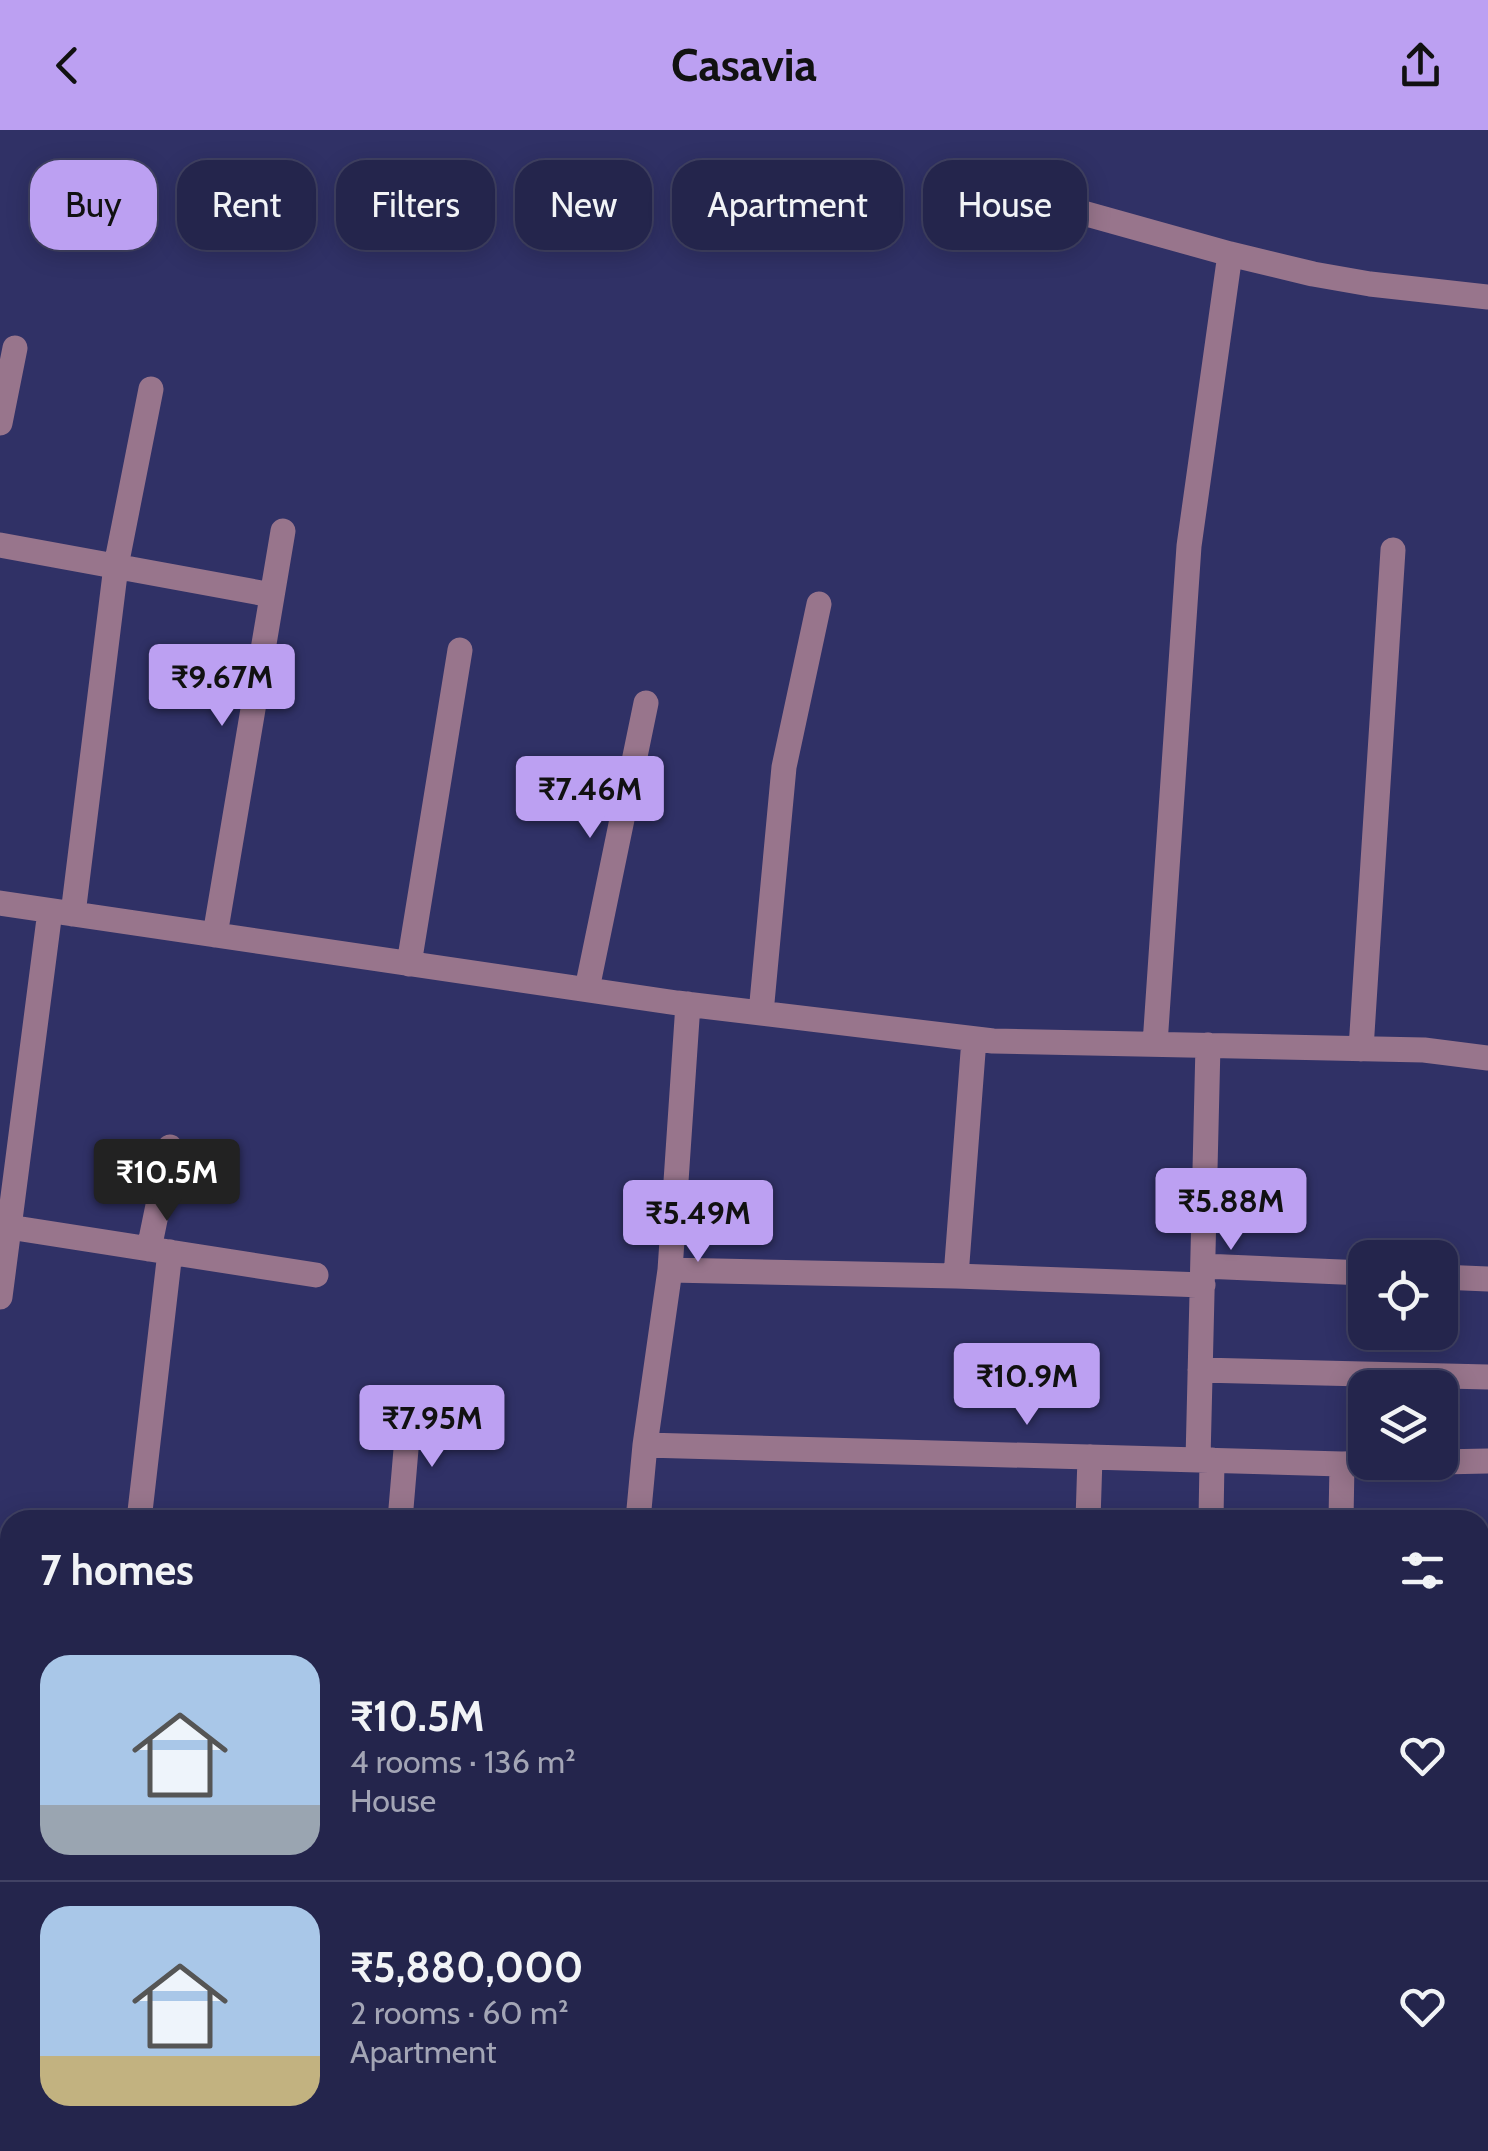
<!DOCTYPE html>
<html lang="en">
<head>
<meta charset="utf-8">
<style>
  :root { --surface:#24254c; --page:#2c2d53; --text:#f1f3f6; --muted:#a3a5b5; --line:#414264; --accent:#bca0f2 }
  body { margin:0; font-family:Cabin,sans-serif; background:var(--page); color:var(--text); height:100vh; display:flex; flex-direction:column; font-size:38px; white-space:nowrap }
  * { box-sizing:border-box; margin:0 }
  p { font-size:32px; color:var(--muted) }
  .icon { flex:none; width:55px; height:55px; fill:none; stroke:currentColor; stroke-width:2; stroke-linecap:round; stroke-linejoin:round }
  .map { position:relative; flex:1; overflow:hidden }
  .side { position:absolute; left:0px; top:1380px; width:1490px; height:642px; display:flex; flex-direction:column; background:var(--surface); border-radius:30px 30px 0 0; box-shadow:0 5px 25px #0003,0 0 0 2px var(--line) }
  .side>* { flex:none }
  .guide { position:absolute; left:30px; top:30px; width:1430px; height:90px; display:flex; gap:20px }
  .buttons { position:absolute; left:1348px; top:1110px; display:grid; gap:20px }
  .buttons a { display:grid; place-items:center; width:110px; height:110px; border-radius:20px; background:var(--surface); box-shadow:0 5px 25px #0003,0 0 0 2px var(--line); font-size:50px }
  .price { position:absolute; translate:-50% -85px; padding:0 22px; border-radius:10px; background:var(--accent); color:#111; font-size:32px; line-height:65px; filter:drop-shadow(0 2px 5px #0008) }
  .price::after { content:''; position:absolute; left:50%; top:60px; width:30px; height:22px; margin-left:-15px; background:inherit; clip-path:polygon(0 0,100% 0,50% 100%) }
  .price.active { background:#222; color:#fff }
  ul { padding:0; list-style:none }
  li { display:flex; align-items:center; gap:30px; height:250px; padding:0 40px }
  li+li { border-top:2px solid var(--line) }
  li span { display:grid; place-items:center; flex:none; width:280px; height:200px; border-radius:30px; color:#555 }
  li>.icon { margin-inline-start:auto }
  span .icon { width:120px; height:120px; fill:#fffc; stroke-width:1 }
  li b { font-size:42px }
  h2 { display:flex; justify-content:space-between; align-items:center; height:120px; padding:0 40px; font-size:42px }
  .pill { padding:0 35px; border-radius:30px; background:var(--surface); box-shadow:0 5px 25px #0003,0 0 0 2px var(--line); font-size:35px; line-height:90px }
  .pill.active { background:var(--accent); color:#111 }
  header { display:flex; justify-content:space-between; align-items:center; height:130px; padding:0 40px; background:var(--accent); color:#111; font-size:45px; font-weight:700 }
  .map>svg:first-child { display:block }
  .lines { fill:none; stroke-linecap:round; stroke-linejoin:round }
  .minor { stroke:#98758c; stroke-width:25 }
</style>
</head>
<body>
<header><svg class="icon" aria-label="back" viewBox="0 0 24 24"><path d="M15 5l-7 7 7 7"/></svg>Casavia<svg class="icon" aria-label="share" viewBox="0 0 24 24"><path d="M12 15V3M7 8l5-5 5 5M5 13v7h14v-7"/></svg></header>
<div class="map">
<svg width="1488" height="2021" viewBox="0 0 1488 2021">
  <rect width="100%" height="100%" fill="#303166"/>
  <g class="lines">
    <path class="minor" d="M958 48 1230 124 1313 144 1370 154 1488 167
      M0 293 15 218
      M0 415 272 465
      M0 773 677 873 993 911 1424 920 1488 928
      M73 784 116 436 151 259
      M215 805 283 401
      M409 834 460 520
      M587 859 646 573
      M761 883 784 637 819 474
      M1155 914 1189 416 1230 124
      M1361 919 1393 420
      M9 1097 316 1145
      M149 1119 170 1017
      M1203 1136 1365 1143
      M670 1140 956 1146 1203 1155
      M956 1146 974 909
      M1440 1147 1488 1149
      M0 1167 50 781
      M1200 1240 1488 1247
      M645 1315 1342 1334 1410 1332
      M1198 1330 1208 915
      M1440 1332 1488 1331
      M139 1390 170 1122
      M400 1390 409 1284
      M638 1390 645 1315 670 1140 688 874
      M1088 1390 1090 1327
      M1211 1390 1212 1330
      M1341 1390 1342 1334
      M0 1695 10 1698
      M1480 1776H1488
      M0 1947 10 1902
      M873 2012 875 2021
      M941 2012 944 2021
      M0 2018 14 2021
      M350 2021 351 2012
      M733 2021 734 2012
      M1378 2021 1383 2012"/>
  </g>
</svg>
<div class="buttons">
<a><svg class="icon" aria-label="locate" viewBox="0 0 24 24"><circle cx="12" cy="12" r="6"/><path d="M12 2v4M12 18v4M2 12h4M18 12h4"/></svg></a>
<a><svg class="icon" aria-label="layers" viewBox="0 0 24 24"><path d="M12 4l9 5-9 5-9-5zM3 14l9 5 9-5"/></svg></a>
</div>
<b class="price" style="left:222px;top:599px">₹9.67M</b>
<b class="price" style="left:590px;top:711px">₹7.46M</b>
<b class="price active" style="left:167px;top:1094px">₹10.5M</b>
<b class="price" style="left:1231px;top:1123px">₹5.88M</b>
<b class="price" style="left:698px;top:1135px">₹5.49M</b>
<b class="price" style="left:1027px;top:1298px">₹10.9M</b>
<b class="price" style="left:432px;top:1340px">₹7.95M</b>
<div class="guide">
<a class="pill active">Buy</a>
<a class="pill">Rent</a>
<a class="pill">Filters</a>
<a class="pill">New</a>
<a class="pill">Apartment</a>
<a class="pill">House</a>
</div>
<section class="side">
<h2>7 homes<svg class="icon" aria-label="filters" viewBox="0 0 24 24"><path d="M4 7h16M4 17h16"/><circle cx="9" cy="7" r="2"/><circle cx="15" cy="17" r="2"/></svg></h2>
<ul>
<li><span style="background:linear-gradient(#a9c7e8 75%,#9aa5b1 0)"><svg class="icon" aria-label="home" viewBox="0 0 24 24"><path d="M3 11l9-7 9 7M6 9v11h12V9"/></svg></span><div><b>₹10.5M</b><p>4 rooms · 136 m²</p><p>House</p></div><svg class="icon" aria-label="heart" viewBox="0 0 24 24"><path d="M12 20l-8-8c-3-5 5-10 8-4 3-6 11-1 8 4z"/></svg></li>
<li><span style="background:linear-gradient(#a9c7e8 75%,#c2b280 0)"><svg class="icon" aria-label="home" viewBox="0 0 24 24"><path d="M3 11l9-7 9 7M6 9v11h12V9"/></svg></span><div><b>₹5,880,000</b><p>2 rooms · 60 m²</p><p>Apartment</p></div><svg class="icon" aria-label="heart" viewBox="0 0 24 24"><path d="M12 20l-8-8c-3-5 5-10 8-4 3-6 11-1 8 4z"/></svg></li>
</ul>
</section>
</div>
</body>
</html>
